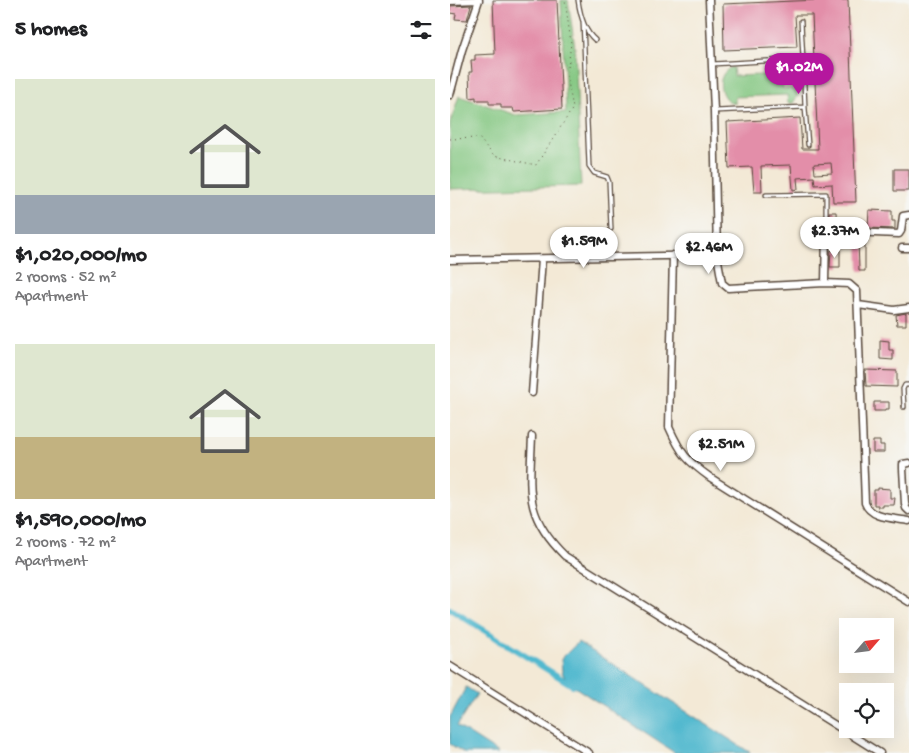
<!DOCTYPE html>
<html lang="en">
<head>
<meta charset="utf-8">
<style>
  :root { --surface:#fff; --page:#f2f2f2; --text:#202124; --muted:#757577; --accent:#b5179e }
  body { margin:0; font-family:"Gochi Hand",sans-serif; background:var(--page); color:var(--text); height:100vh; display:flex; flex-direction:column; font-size:19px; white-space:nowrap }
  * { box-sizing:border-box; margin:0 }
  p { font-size:16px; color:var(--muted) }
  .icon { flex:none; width:28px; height:28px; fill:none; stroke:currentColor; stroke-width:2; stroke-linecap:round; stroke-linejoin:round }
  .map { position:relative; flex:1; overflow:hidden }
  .side { display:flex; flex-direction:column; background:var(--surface); width:450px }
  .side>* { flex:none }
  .needle { width:32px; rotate:62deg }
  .fabs { position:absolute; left:389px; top:618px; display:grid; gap:10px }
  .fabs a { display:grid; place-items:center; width:55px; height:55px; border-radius:0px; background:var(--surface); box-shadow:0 5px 20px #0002; font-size:25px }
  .price { position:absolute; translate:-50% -42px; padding:0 11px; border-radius:18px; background:#fff; color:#222; font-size:16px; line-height:32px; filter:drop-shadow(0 1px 2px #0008) }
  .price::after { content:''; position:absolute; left:50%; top:30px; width:15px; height:11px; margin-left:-8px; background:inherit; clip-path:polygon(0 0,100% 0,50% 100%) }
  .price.active { background:var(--accent); color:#fff }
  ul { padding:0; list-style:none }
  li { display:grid; align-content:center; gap:10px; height:265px; padding:0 15px }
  li span { display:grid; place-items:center; height:155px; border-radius:0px; color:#555 }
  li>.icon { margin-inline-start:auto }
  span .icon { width:90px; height:90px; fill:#fffc; stroke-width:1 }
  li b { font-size:21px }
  h2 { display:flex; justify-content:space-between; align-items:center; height:60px; padding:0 15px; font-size:21px }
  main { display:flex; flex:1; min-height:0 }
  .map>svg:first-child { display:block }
  .green { fill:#82c680; stroke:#5e784f }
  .water { fill:#52b9cf; stroke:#467276 }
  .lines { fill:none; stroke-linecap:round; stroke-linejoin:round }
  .canal { stroke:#52b9cf; stroke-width:6 }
  .building { fill:#e38ea9; fill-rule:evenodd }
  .lane-casing { stroke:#57473a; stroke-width:5.5 }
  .street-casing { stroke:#57473a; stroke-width:9 }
  .path { stroke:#57473a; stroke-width:1; stroke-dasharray:1 4; stroke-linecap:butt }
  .lane { stroke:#fff; stroke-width:3 }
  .street { stroke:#fff; stroke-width:6 }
</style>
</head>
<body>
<main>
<section class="side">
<h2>5 homes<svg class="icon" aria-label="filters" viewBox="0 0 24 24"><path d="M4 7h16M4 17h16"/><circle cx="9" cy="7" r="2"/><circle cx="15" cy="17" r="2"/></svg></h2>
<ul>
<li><span style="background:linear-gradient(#dfe7d0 75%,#9aa5b1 0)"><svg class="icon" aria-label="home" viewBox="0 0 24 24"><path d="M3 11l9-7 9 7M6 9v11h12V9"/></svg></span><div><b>$1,020,000/mo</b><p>2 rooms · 52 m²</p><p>Apartment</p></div></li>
<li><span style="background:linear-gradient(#dfe7d0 60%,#c2b280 0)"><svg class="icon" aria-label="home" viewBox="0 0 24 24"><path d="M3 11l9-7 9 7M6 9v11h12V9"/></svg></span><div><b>$1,590,000/mo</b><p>2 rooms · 72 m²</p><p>Apartment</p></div></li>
</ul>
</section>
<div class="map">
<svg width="459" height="753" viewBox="0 0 459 753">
  <rect width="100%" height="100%" fill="#f6f6f2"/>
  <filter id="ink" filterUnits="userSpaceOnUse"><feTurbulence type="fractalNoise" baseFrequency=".02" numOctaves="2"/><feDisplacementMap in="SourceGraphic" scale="10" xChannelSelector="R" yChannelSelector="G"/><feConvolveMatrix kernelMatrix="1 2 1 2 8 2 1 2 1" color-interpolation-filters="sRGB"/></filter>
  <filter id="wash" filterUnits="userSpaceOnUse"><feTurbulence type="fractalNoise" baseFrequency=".0096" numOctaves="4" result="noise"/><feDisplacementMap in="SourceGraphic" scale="20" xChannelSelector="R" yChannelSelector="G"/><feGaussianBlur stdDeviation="1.12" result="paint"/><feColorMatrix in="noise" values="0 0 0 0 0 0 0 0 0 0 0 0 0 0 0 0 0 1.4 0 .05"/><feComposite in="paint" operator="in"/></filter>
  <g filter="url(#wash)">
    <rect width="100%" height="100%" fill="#f3e9d6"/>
    <path class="green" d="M111 0H118L125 48 131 186 0 189V123L9 96 66 115 116 112Z
      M342 64 347 71C345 79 340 79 332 79L333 89H343L346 91 348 95 343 103H338L337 95 285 97V104C267 100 265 72 283 67L284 76 336 74V65Z"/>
    <path class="water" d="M128 642 301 753H225L117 682 112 672 111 659Z
      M16 687 27 694 7 726 49 753H14L0 744V717Z"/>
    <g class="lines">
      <path class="canal" d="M0 609 122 685"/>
    </g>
    <g id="blocks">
      <path class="building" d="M43 0H107L112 109 64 112 63 108H51V104H39V100H26V97L20 98 19 72H22L21 60H25V55L45 54Z
        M368 0H398L406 202H383L382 184 365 185 364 177 347 178 348 189 343 190 341 165 311 166 312 192H304L302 167 279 168 277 122 350 118 352 149H368L362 15H345L347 47 274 50 273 4ZM381 163 382 173 365 174 364 164Z
        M21 5 17 20 5 19 6 14 0 13V6Z
        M444 169H459V191H444Z
        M419 210 442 211V221H445V229L418 228Z
        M379 212H386L387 226H379Z
        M408 237 415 238V271H409Z
        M381 250H390V267H380Z
        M456 313V325H447L446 315Z
        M430 340 439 341V350H443V360L430 359Z
        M415 370 447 371V387L416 386Z
        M424 402H439V409H435V411H424Z
        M423 441H430V445H434V452H423Z
        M428 488 440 489V498H445L444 505H433V507H428V505H424V490H428Z"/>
    </g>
  </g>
  <g filter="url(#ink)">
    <use href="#blocks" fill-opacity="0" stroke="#57473a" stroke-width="1"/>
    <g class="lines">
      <defs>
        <path id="lane" d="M128 0C130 14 134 31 145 40
          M133 21 139 166 144 173 157 177 159 182 161 229
          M351 21 353 59
          M262 64 353 59 355 107 265 111
          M355 107 358 145
          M316 195 376 194V230
          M454 407 453 389 455 385H459"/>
        <path id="street" d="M259 0 264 111 267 255 272 283 278 288 375 283 399 284 407 291 415 503C421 519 444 518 459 521
          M0 1 29 0
          M0 95 12 50 29 0
          M452 248H459
          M223 255 219 427C231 454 237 461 261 478L459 602
          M0 260 267 255
          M375 283 376 231 449 234 451 231 453 216 459 215
          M408 305 444 310 459 308
          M82 393 92 259
          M82 436C80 490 73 515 115 556L430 753
          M459 463 453 464V469L455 504 456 508 459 511
          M0 666 139 753"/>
      </defs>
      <use href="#lane" class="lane-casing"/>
      <use href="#street" class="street-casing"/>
      <path class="path" d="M0 139 29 138 44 156 86 165 123 108 117 76 121 43 115 0"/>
      <use href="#lane" class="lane"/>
      <use href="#street" class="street"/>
    </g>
  </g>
</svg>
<div class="fabs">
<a><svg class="needle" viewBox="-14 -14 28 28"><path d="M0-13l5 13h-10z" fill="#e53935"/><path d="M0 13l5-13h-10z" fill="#757577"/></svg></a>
<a><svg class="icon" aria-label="locate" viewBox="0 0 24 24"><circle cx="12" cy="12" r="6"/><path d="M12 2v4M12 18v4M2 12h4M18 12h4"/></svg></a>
</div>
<b class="price active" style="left:349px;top:95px">$1.02M</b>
<b class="price" style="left:385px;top:259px">$2.37M</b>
<b class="price" style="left:134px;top:269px">$1.59M</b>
<b class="price" style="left:259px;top:275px">$2.46M</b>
<b class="price" style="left:271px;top:472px">$2.51M</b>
</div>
</main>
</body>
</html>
